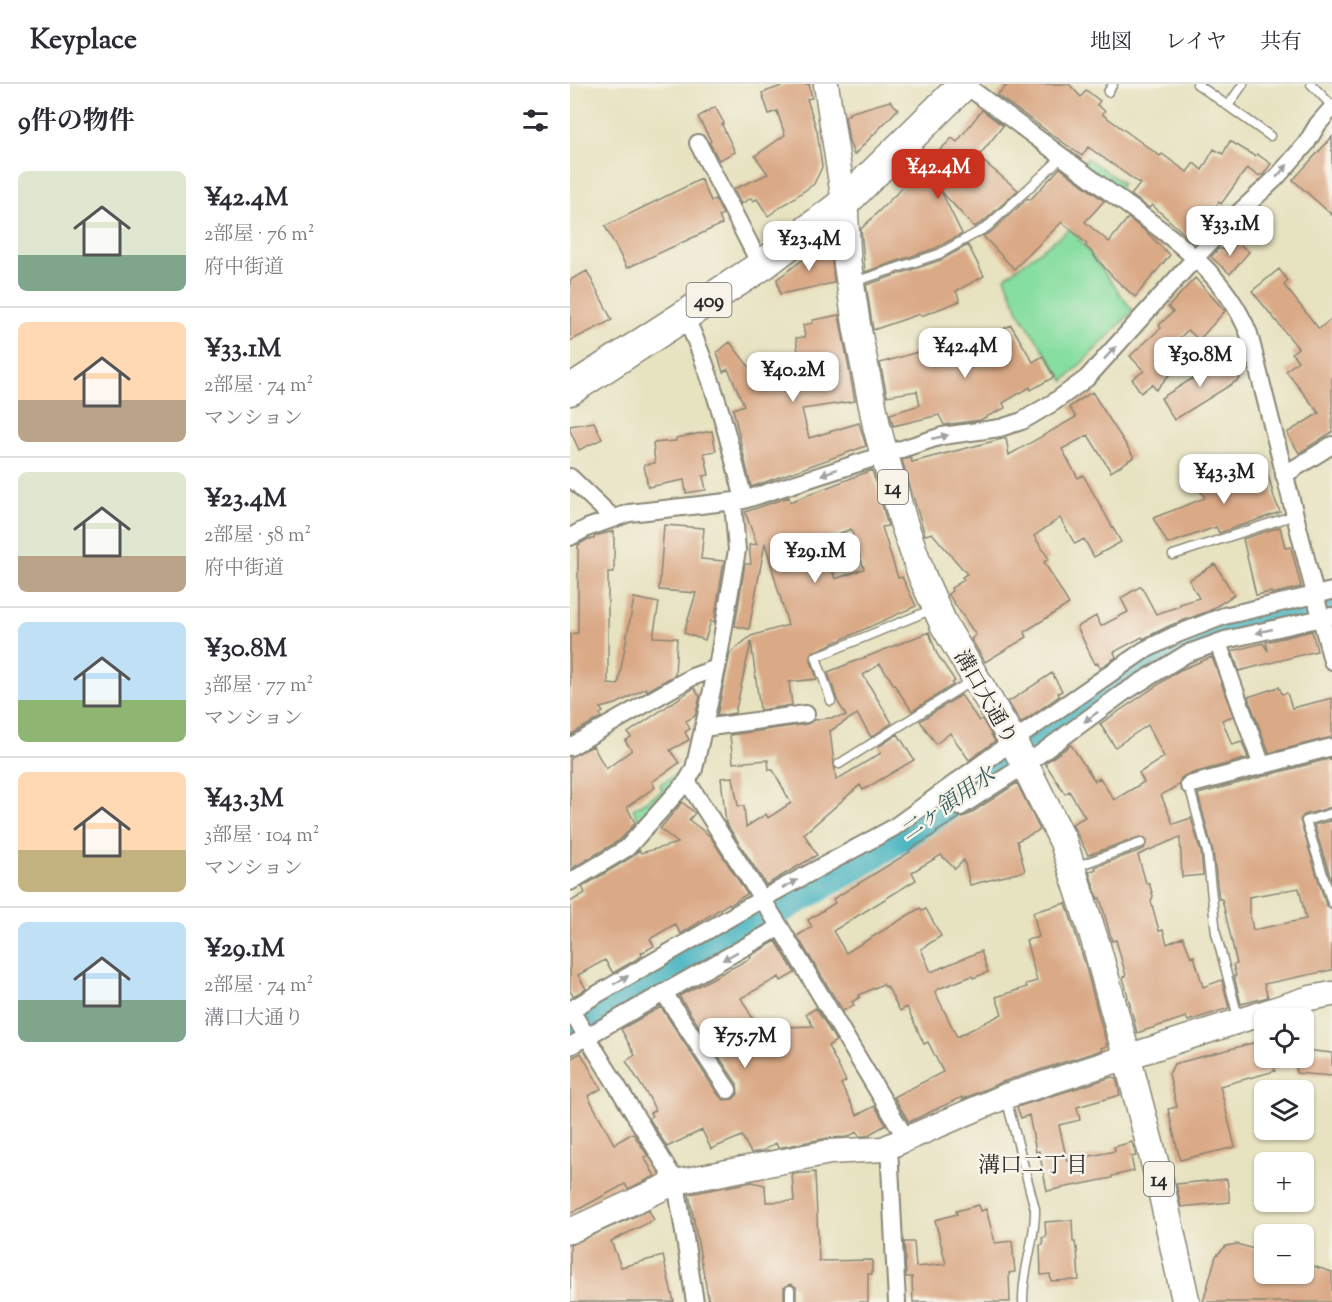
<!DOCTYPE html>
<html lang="ja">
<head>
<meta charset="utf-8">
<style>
  :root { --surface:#fff; --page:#f2f2f3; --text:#2b2b33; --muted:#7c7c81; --line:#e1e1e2; --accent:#c8321e }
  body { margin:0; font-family:"Sorts Mill Goudy","Noto Serif JP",serif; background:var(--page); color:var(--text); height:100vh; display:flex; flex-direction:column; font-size:22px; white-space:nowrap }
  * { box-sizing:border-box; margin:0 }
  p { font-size:20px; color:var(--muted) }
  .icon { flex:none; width:33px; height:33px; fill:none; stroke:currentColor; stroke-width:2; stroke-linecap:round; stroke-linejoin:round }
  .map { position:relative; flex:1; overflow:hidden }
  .drawer { display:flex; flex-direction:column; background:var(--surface); width:570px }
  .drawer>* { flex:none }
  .controls { position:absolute; left:684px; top:924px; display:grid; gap:12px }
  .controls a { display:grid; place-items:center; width:60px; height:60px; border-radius:9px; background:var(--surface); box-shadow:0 2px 4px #0004; font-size:30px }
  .price { position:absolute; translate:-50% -51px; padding:0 14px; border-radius:12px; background:#fff; color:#222; font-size:20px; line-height:39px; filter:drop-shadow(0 2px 3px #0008) }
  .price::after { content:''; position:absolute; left:50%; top:36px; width:18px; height:14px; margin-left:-9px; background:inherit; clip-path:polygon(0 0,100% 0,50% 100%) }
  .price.current { background:var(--accent); color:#fff }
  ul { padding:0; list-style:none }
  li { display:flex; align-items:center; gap:18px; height:150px; padding:0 18px }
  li+li { border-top:2px solid var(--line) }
  li span { display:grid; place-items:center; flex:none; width:168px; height:120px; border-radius:9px; color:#555 }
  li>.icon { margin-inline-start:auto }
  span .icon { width:72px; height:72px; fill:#fffc; stroke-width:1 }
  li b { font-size:26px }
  h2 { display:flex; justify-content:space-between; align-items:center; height:72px; padding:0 18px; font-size:26px }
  header { display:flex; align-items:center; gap:36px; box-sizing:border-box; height:84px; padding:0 30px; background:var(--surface); border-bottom:2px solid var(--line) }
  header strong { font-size:28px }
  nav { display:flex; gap:33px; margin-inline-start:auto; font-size:21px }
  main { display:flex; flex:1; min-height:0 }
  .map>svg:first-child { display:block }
  .green { fill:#87dea1; stroke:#598466; stroke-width:1.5 }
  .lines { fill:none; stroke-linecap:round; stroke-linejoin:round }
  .river { stroke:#45b3c0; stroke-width:32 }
  .building { fill:#daa986; fill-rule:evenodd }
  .lane-casing { stroke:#898676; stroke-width:11 }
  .street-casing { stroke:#898676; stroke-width:20 }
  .secondary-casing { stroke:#898676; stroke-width:27 }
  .primary-casing { stroke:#898676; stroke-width:30 }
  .highway-casing { stroke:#898676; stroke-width:33 }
  .lane { stroke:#fff; stroke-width:8 }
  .street { stroke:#fff; stroke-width:16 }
  .secondary { stroke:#fff; stroke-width:24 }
  .primary { stroke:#fff; stroke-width:27 }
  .highway { stroke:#fff; stroke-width:30 }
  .oneway { fill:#a0a0a0 }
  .labels { text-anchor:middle; stroke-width:5; stroke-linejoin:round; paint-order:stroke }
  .shield { fill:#f7f3e8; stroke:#686764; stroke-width:1.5 }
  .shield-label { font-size:20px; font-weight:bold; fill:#2b2b2b }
  .street-label { font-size:21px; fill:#2b2b2b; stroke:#f7f3e8 }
  .water-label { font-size:22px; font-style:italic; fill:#345b5f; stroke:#f7f3e8 }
  .neighbourhood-label { font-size:22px; fill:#2b2b2b; stroke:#f7f3e8 }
</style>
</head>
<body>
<header>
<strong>Keyplace</strong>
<nav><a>地図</a><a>レイヤ</a><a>共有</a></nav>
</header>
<main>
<section class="drawer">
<h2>9件の物件<svg class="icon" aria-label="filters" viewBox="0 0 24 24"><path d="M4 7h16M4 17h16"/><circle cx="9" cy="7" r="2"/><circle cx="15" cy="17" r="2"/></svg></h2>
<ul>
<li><span style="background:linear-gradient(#dfe7d0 70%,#7fa58c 0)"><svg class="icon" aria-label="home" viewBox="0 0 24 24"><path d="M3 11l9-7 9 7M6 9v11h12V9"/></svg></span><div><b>¥42.4M</b><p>2部屋 · 76 m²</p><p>府中街道</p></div></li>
<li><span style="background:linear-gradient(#ffd9b3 65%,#b9a48a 0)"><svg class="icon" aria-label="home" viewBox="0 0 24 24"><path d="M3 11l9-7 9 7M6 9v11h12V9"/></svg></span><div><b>¥33.1M</b><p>2部屋 · 74 m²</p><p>マンション</p></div></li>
<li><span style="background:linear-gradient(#dfe7d0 70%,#b9a48a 0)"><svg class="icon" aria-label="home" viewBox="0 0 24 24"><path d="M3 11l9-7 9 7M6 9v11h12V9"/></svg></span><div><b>¥23.4M</b><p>2部屋 · 58 m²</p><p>府中街道</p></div></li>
<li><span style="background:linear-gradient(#bfe0f5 65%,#8fb573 0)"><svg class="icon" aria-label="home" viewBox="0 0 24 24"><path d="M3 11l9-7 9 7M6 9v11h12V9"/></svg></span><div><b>¥30.8M</b><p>3部屋 · 77 m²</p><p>マンション</p></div></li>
<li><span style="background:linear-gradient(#ffd9b3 65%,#c2b280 0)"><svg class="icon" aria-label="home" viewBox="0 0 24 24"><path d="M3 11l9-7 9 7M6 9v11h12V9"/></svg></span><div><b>¥43.3M</b><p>3部屋 · 104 m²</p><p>マンション</p></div></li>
<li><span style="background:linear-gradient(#bfe0f5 65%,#7fa58c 0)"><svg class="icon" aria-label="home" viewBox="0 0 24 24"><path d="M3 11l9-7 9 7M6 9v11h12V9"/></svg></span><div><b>¥29.1M</b><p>2部屋 · 74 m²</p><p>溝口大通り</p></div></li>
</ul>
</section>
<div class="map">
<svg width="762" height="1218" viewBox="0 0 762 1218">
  <rect width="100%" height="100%" fill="#f7f3e8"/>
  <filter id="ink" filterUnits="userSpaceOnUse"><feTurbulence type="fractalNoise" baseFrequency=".0167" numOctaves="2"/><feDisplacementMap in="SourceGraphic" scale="12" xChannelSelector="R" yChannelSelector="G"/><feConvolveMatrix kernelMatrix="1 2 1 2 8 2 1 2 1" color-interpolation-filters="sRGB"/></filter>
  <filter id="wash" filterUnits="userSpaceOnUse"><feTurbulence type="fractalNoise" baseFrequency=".008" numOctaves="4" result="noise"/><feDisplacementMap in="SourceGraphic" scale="24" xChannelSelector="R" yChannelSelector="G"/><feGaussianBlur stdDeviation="1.35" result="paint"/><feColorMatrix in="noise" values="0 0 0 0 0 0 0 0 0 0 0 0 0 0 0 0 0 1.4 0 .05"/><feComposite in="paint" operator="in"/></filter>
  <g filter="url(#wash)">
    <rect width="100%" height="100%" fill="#e7e2c0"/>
    <path class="green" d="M517 74 552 99 547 107 512 81Z
      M501 144 563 227 494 297 448 227 435 193Z
      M112 687 114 690 69 737 63 725 92 707 90 700Z"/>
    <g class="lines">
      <path class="river" d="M0 943 285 781 367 728 559 589 607 562 656 543 762 521"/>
    </g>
    <g id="blocks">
      <path class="building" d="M217 0H239L242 14 237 15 247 47 252 83 244 100 198 132 187 115 183 117 181 114 171 120 164 105 198 90 185 72 215 51 207 27 199 30 192 9Z
        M438 0H499L511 13 516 6 530 17 527 21 535 27 532 30 590 72 592 70 617 88 624 79 632 86 644 65 653 70 660 57 685 72 687 70 701 80 693 91H687L677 84 651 120 649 118 619 154 582 121 579 124 561 111 570 100 518 63 512 72 427 11Z
        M320 17 328 25 284 71 279 57 275 32 279 31V29Z
        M145 23 154 39 152 41 165 68 149 76 139 58 141 57 128 33Z
        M412 26 433 42 408 73 448 106 413 138 404 143 371 107 392 150 366 164 295 188 291 145 382 54 387 58Z
        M762 53V131L723 96Z
        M490 84 534 117 515 138 539 158 558 134 574 146 600 171 565 213 544 194 524 172 525 171 515 162 517 160 492 138 444 185 413 152 421 148 458 114 460 116Z
        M131 95 141 117 145 115 153 130 149 132 152 140 57 184 35 142Z
        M667 158 679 168 660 190 641 173 648 165H653L657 169Z
        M253 161 261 165 264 199 210 210 207 195Z
        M398 161 414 192 386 207 390 217 351 232 350 230 303 246 296 201 371 176Z
        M709 185 718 197 714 201 749 245 762 234V348L729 369 717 349 749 329 716 287 728 277 722 269 728 264 682 207Z
        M17 187 42 236 0 257V196Z
        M625 194 655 227 629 256 618 246 595 268 607 282 586 306 582 300 571 309 562 295 574 287 560 272 591 244 589 241 603 228 598 223Z
        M269 231 285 317 232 325 239 354 289 339 296 362 181 403 163 325 174 321 158 285 153 288 147 268 160 258 183 288 228 268 226 254 235 253 233 241 243 239V236Z
        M441 241 463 278 473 272 484 293 461 306 460 303 433 319 435 324 410 336 374 341 369 331 323 342 320 330 350 321 347 307 317 312 310 279 365 263 366 266 372 264 374 274 404 256 406 258Z
        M657 273 670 295 604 336 591 314Z
        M522 308 564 373 541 388 518 351 492 365 508 394 513 391 551 458 524 473 514 455 505 460 490 434 464 452 479 475 474 478 499 520 454 548 457 553 415 578 401 555 406 551 378 510 382 507 381 504 394 496 392 493 397 490 362 449 355 451 332 376 340 373 342 378 436 354 439 371 506 333 499 323Z
        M24 338 32 355 9 366 0 346V342Z
        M142 347 146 367 134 369 139 391 133 392 136 406 116 409 114 396 78 403 74 381 85 379 83 359 106 357V354Z
        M693 372 704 413 710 428 649 449 646 443 598 460 583 434 635 414 630 406Z
        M302 386 318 442 312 443 328 494 332 493 346 522 241 569 240 574 247 595 219 598 222 621 190 626 181 558 165 629 147 632 160 569 181 552 218 541 195 459 179 545 165 542 175 480H181L179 461 187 460 175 428 219 413 220 418ZM281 445 294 485 265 495 253 456Z
        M94 441 134 444 131 475 154 477 144 538 141 537 135 556 114 549 126 509 89 506Z
        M710 443 715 464 721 463 731 503 701 510V508L686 511 673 455Z
        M44 447V488H38V600L48 601 64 514 89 519 83 553 107 554 105 591 77 607 76 604 46 620 30 624 33 628 30 630 31 633 0 651V550L8 549V461L18 455H24L25 452Z
        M645 480 664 511 639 527 601 541 573 555 572 553 544 568 546 573 533 582 530 583 527 579 525 580 507 543 526 532 531 542 558 528 551 514 571 502 586 530 610 522V520L629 514 619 496Z
        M742 547 747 567 669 587 662 567 693 559 698 567 696 558Z
        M359 548 367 570 385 597 382 599 383 601 342 627 310 580 293 591 322 639 301 653 287 630 260 647 266 696 311 669 308 663 328 650 344 676 293 706 290 701 234 750 247 771 196 801 156 739 151 694 163 693 168 722H174L176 743 196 730 198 734 221 719 203 686H199L198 676 163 679 160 651 237 640 244 636 276 632 267 616 258 588Z
        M642 573 663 632 652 636 662 661 672 658 678 674 616 691 611 694 609 701 591 711 603 740 621 734 631 769 633 791 612 793 610 753 568 771 576 799H579L583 812 581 817 589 847 593 846 597 860 613 853 621 873 624 872 633 903 652 896 659 924 618 937 616 933 567 949 553 893 556 892 546 856 542 857 530 814 528 815 519 788 526 785 525 783 574 765 577 757 575 754 569 753 518 771 502 740 515 733 499 707 495 710 475 679 501 661 525 697 530 694 544 716 574 698 569 689 594 673 578 641 545 663 530 640 610 586Z
        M482 589 492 607 488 609 489 612 451 639 438 618Z
        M709 603 712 610 717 609 722 624 762 614V653L699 669 678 613Z
        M124 604 130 613 125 632 116 637 120 645 115 648 119 656 100 666 109 679 82 698 85 703 57 723 65 739 50 756 1 785 0 673 23 662 36 685 62 666 55 657 61 653 58 649Z
        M391 611 409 637 412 635 425 657 399 676 380 649 366 660 350 637Z
        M762 674V723L734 731 730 736 756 821 762 825V886L694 900 698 913 671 920 664 892H666L663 881 667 880 652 815H649L643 767 628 710ZM729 804 736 835 683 846 679 826V813Z
        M447 699 470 746 447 757 455 787 400 801 394 776 385 785 371 771 342 788 346 796 263 847 276 869 350 824 352 827 356 825 371 852 351 865 361 888 411 867 418 888 403 894 402 892 368 905 365 908 387 953 432 930 426 913 457 903 456 900 467 897 456 856 469 853 463 828 496 819 515 880 537 962 531 964 532 966 432 998 393 1015 392 1013 339 1038 324 1013 373 988 358 958 354 960 337 923 330 927 317 902 315 903 313 900 289 911 290 913 282 918 284 921 273 927 227 852 242 843 238 836 265 819 263 815 340 768 339 766 367 749 366 748 391 733 398 731Z
        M112 718 125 729 119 736 140 752 177 810 160 821 159 819 111 850 105 840 80 855 84 862 71 869 72 872 43 889 35 876 8 891 16 905 3 912 0 907V818L15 809 12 803 62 773 69 766 71 769 108 759 90 745Z
        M762 736V798L744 741Z
        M206 857 225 889 211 897 209 893 171 914 188 944 243 942 236 930 246 924 266 957 258 962 276 997 271 1000 287 1031 305 1022 316 1041 296 1052H289L287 1048 277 1053 257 1054 208 1064 206 1059 192 1067 181 1069 172 1052 141 1065 132 1046 97 1063 79 1034 82 1032 80 1029 85 1026 80 1015 56 977 65 971 51 945 91 923 149 1012 154 1016 163 1015 168 1010 167 1000 109 912 181 874 180 872Z
        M694 956V974H701L705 987 650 1002 665 1063 610 1076 598 1025 607 1023 599 990 604 980Z
        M734 966 762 969V992L726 989 727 974H734Z
        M11 969 31 1005 18 1012 44 1060 63 1049 78 1072 74 1073 85 1092 58 1105 55 1100 0 1130V975Z
        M542 993 546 994 550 1011 507 1023 510 1036 489 1041 497 1077 545 1067 544 1063 562 1058 566 1072 561 1073 564 1087 542 1092V1094L477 1107 469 1067 466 1068 459 1031 451 1034 447 1023Z
        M245 1088 249 1177 302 1176V1190H298V1218H226V1203L221 1200 214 1203V1218H139L119 1110 182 1098 195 1101 196 1118 224 1117 222 1090Z
        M657 1095 660 1118 611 1123 606 1100Z
        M409 1121 411 1127 416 1125 425 1159 442 1157 445 1188 439 1189 440 1218H343L342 1193H336L334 1158H344L346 1183 376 1180 365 1136 387 1130 386 1127Z
        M79 1126 84 1136 41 1157 51 1183 93 1172 104 1218H0V1161Z
        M502 1136 503 1158H505L506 1165 507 1164 509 1196 481 1197 480 1190 471 1191 470 1161H473L472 1154 476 1153 475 1138Z
        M667 1160 694 1168V1190H734V1179L762 1188V1218H633L646 1172 656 1162Z"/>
    </g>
  </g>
  <g filter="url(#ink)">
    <use href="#blocks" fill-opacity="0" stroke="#898676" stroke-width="1.5"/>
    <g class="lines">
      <defs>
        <path id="lane" d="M627 0 700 52
          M741 0 762 22
          M538 8 543 0
          M658 22 673 0
          M284 198 369 170 417 143 492 73
          M603 471 725 431
          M261 617 246 573 363 525
          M269 680 403 596
          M619 701 637 768 646 849 668 933
          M762 729 736 737 762 819
          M505 783 571 759
          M436 1014 465 1125C466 1156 452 1186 453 1218
          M220 1206V1218"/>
        <path id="street" d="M394 0C440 34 485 67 530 101 587 144 652 181 679 250L762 577
          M128 59 191 182
          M115 232C143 292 158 352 174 416
          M714 391 762 361
          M0 393 44 435
          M0 453 17 444 59 429 174 416 372 352 430 344 452 337 484 318 517 294 626 173 662 135 706 94 736 60 748 40 762 24
          M648 559 692 682
          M133 644 236 630
          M0 663 122 593 147 584
          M117 697 210 843 337 1056
          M619 701 762 663
          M390 723 455 681 553 609 616 570 655 556 761 532
          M0 798 57 764 117 697 124 685 147 584 167 466 163 419
          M94 909 158 1006
          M0 925 106 1098 125 1218
          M0 926 192 815 323 744 443 657 573 567 605 551 654 532 762 507
          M0 962 210 843
          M319 1063 327 1218"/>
        <path id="secondary" d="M256 0 274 119
          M0 1147 106 1098 260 1068 313 1065 436 1012 740 914 762 910"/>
        <path id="primary" d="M274 119 277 177 287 244 307 344 333 437 352 492 374 541 443 657 493 757 526 860 557 973 590 1099 616 1218"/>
        <path id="highway" d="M0 306 191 182 274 119 394 0"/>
      </defs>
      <use href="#lane" class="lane-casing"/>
      <use href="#street" class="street-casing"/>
      <use href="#secondary" class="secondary-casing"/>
      <use href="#primary" class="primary-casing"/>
      <use href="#highway" class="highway-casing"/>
      <use href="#lane" class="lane"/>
      <use href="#street" class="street"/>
      <use href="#secondary" class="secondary"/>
      <use href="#primary" class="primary"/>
      <use href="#highway" class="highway"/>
    </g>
    <defs><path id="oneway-solid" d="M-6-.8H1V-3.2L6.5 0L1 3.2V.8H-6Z" transform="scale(1.5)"/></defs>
    <g class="oneway">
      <use href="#oneway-solid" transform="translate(712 87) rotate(-49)"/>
      <use href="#oneway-solid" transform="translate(540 269) rotate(-47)"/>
      <use href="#oneway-solid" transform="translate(370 353) rotate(-13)"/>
      <use href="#oneway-solid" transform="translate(259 388) rotate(161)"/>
      <use href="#oneway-solid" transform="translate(694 547) rotate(167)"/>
      <use href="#oneway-solid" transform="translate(521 633) rotate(144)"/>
      <use href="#oneway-solid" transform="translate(220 800) rotate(-28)"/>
      <use href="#oneway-solid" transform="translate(160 872) rotate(151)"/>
      <use href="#oneway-solid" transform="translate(51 896) rotate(-30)"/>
    </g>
  </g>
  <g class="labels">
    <g class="shield">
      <rect x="116.5" y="199" width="45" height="34" rx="4.5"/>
      <rect x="308" y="386" width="30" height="34" rx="4.5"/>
      <rect x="574" y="1078" width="30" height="34" rx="4.5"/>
    </g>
    <g class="shield-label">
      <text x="139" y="223">409</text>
      <text x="323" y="410">14</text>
      <text x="589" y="1102">14</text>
    </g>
    <g class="street-label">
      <text transform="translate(416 613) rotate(60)" y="7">溝口大通り</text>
    </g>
    <g class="water-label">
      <text transform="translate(377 719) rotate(-35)" y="8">二ヶ領用水</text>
    </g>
    <g class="neighbourhood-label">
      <text x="463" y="1088">溝口二丁目</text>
    </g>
  </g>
</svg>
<div class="controls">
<a><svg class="icon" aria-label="locate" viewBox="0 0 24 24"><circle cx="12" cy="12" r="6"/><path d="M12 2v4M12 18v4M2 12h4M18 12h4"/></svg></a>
<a><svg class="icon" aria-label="layers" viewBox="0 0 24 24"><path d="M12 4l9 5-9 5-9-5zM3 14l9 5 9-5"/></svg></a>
<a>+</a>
<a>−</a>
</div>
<b class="price current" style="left:368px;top:116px">¥42.4M</b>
<b class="price" style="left:660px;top:173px">¥33.1M</b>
<b class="price" style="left:239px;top:188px">¥23.4M</b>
<b class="price" style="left:395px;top:295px">¥42.4M</b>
<b class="price" style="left:630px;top:304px">¥30.8M</b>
<b class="price" style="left:223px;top:319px">¥40.2M</b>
<b class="price" style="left:654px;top:421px">¥43.3M</b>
<b class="price" style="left:245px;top:500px">¥29.1M</b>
<b class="price" style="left:175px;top:985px">¥75.7M</b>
</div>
</main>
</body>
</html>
